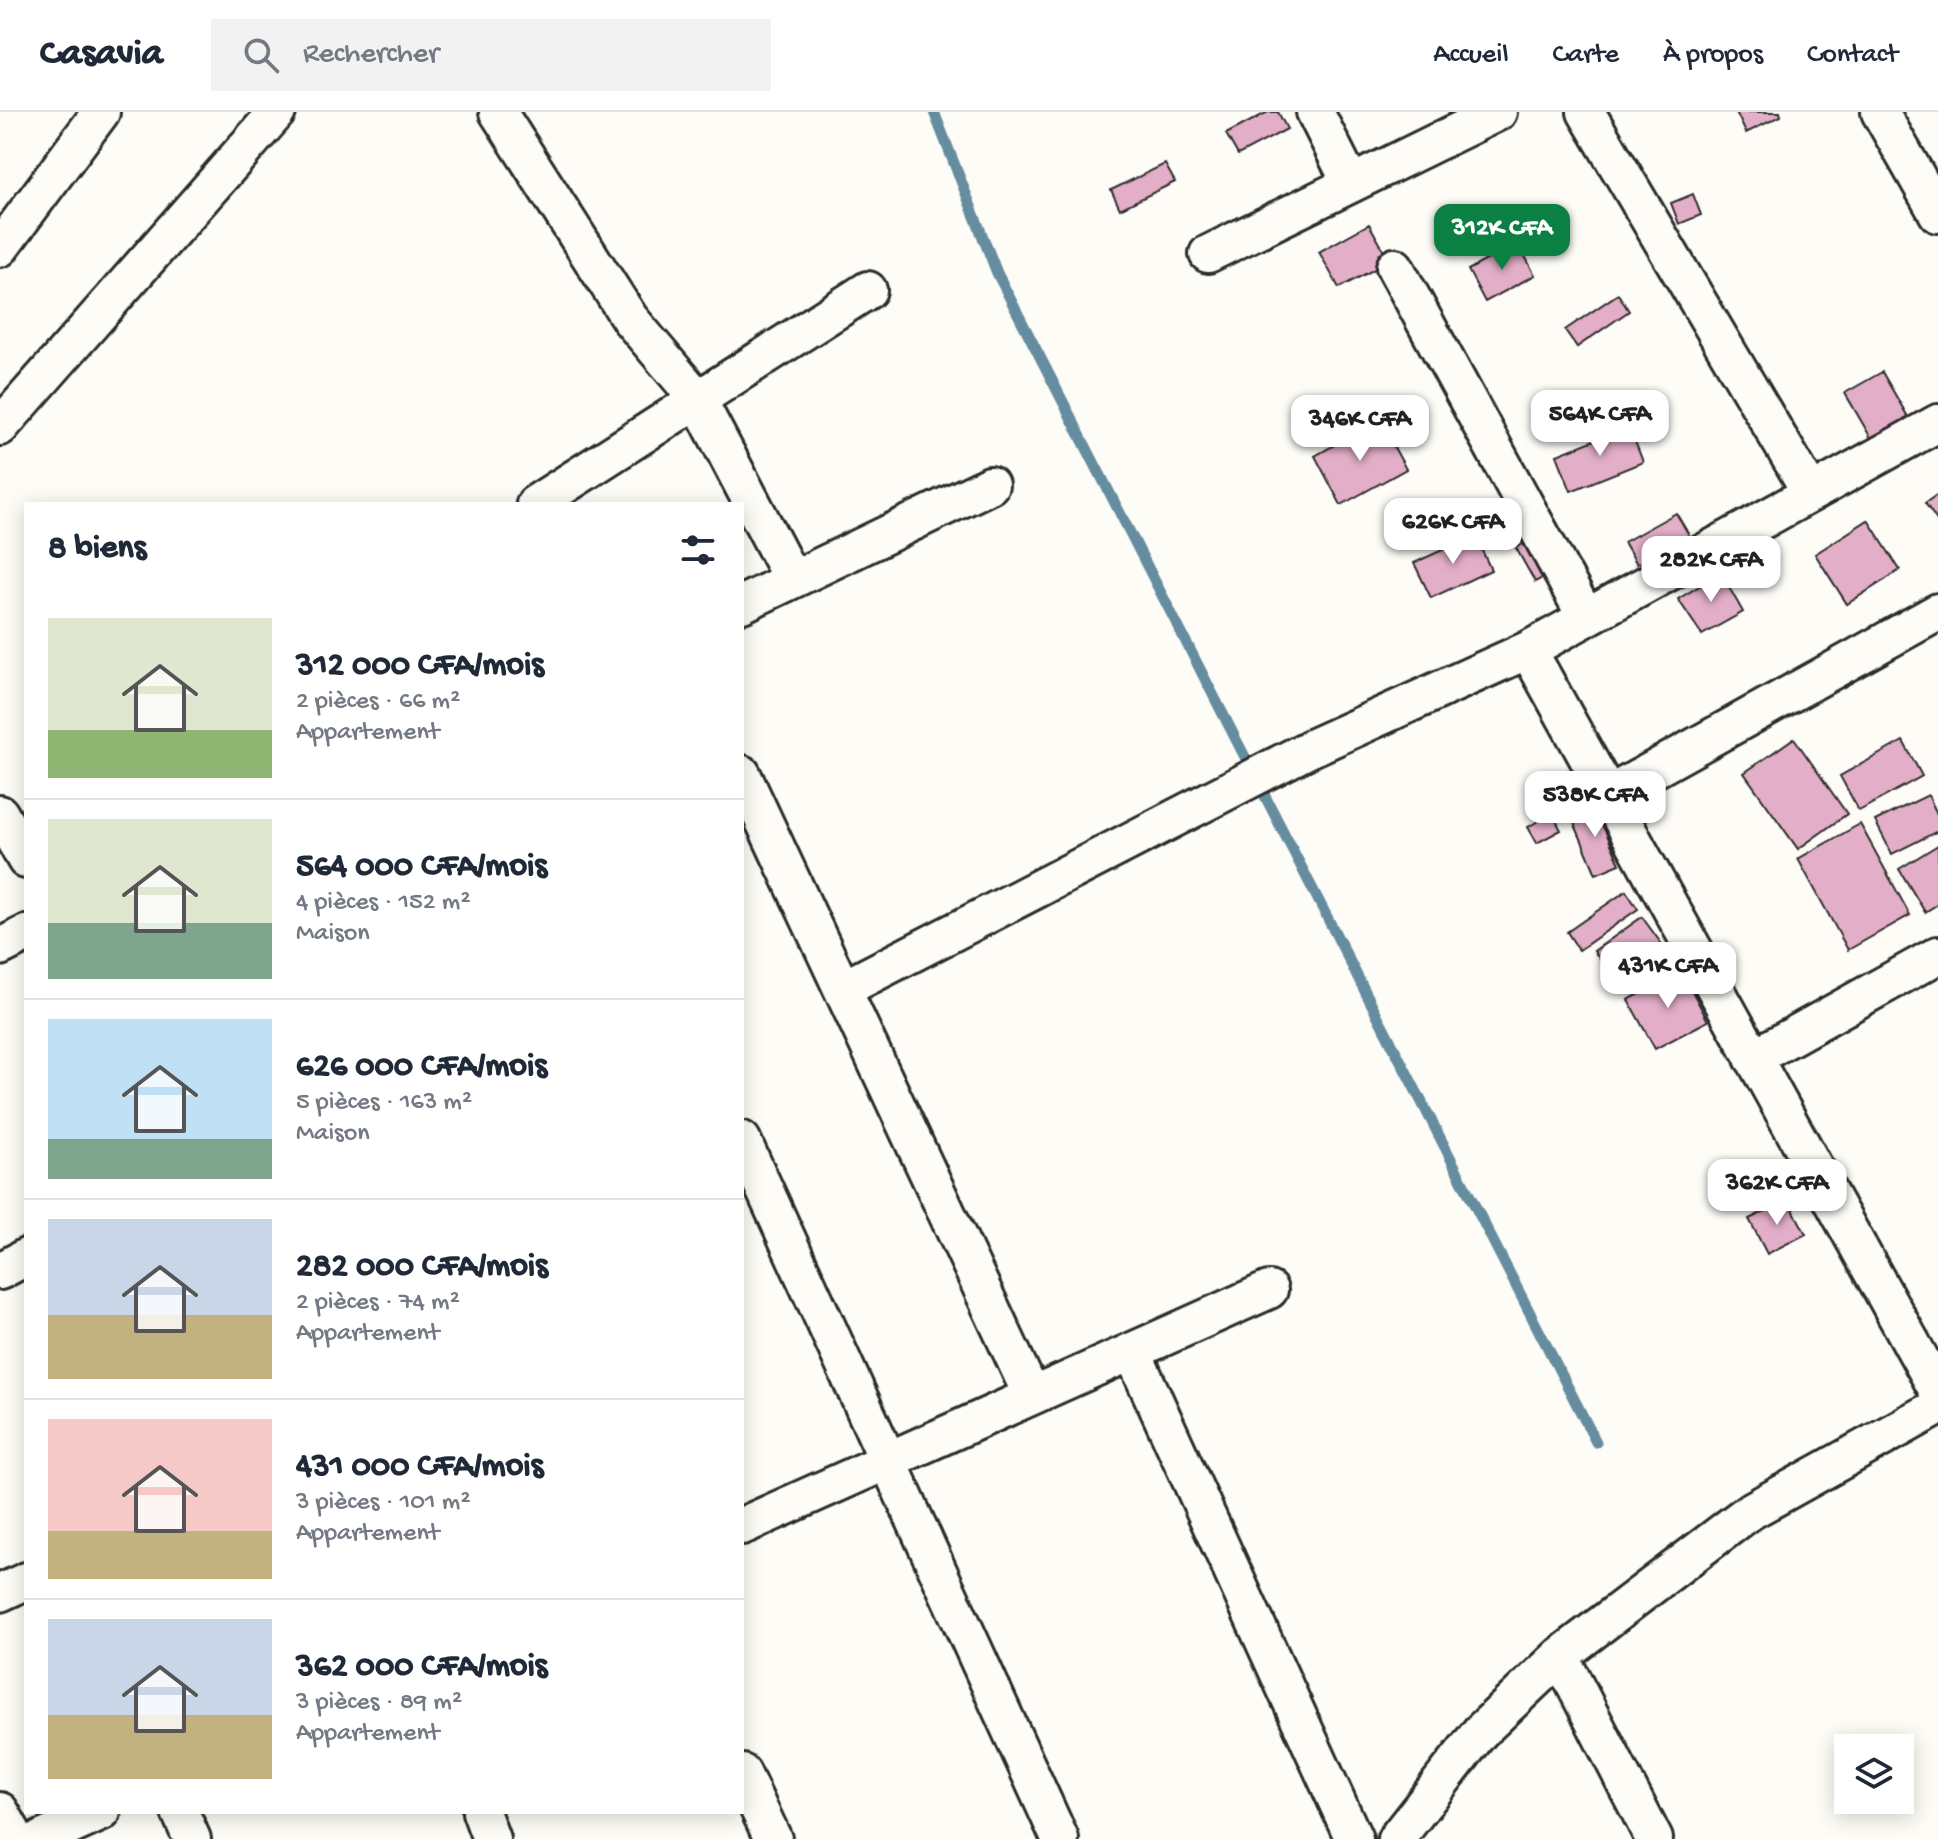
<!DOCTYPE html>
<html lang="fr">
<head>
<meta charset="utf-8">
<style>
  :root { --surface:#fff; --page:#f2f2f3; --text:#1f2937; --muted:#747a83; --line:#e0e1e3; --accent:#0b8043 }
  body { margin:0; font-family:"Gochi Hand",sans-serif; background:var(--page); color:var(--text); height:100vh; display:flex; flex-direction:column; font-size:30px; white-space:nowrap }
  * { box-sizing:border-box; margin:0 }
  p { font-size:26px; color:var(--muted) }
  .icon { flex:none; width:44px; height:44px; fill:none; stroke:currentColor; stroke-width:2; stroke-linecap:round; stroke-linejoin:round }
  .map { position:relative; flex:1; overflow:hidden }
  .drawer { position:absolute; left:24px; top:390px; width:720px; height:1312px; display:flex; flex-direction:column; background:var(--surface); border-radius:0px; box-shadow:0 4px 20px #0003 }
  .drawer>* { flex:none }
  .fabs { position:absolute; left:1834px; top:1622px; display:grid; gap:16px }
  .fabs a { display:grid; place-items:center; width:80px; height:80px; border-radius:0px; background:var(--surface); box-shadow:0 4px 20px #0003; font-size:40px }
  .price { position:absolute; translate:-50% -68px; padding:0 18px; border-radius:16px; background:#fff; color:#222; font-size:26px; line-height:52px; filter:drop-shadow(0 2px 4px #0008) }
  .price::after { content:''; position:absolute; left:50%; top:48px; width:24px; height:18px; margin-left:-12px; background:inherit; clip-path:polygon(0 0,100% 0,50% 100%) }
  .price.on { background:var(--accent); color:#fff }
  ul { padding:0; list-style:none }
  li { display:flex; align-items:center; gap:24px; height:200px; padding:0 24px }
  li+li { border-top:2px solid var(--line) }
  li span { display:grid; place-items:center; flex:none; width:224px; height:160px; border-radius:0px; color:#555 }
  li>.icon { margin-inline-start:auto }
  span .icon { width:96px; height:96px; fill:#fffc; stroke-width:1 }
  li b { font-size:34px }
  h2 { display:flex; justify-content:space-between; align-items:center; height:96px; padding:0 24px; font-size:34px }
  header { display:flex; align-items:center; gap:48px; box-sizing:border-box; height:112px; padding:0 40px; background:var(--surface); border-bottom:2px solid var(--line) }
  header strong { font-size:38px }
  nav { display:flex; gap:44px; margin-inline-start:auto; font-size:28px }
  .search { width:560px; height:72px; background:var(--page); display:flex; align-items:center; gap:20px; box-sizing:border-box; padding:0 28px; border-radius:0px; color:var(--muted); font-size:30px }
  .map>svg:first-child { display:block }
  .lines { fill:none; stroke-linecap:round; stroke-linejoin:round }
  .stream { stroke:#658d9f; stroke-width:11 }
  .building { fill:#e3aec8; stroke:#2b2b2b; stroke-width:2 }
  .minor-casing { stroke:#2b2b2b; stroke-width:42 }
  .minor { stroke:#fdfcf7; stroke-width:36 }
</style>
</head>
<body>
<header>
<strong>Casavia</strong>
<div class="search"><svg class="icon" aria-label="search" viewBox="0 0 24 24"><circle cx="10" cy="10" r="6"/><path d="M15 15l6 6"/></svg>Rechercher</div>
<nav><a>Accueil</a><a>Carte</a><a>À propos</a><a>Contact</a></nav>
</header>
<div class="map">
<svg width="1938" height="1727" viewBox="0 0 1938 1727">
  <rect width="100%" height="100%" fill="#fdfcf7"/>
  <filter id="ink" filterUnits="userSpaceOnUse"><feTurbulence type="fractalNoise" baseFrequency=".0125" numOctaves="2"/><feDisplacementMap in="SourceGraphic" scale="16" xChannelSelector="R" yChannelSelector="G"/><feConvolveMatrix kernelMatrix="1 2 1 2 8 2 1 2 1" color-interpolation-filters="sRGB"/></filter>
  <g filter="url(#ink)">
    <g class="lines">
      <path class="stream" d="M934 0 997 161 1596 1330"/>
    </g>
    <path class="building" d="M1268 0H1278L1287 17 1238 43 1226 22Z
      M1736 0H1780L1781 4 1746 21Z
      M1165 52 1175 70 1120 97 1111 78Z
      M1693 82 1701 103 1679 112 1671 91Z
      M1369 112 1390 149 1339 176 1319 140Z
      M1518 131 1535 163 1485 190 1468 158Z
      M1618 182 1629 199 1577 235 1565 218Z
      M1882 260 1908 305 1871 326 1845 281Z
      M1379 308 1406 357 1341 393 1315 344Z
      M1629 314 1643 350 1571 379 1557 343Z
      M1938 382V410L1925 391Z
      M1676 401 1689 423 1637 452 1624 430Z
      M1868 408 1900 458 1847 492 1815 442Z
      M1475 423 1491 458 1431 486 1414 451Z
      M1533 426 1552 461 1535 470 1516 436Z
      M1721 461 1743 500 1702 523 1678 487Z
      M1794 626 1847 702 1798 737 1744 661Z
      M1903 629 1922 664 1859 699 1840 664Z
      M1928 683 1938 704V719L1892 742 1875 709Z
      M1593 691 1620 752 1596 762 1570 701Z
      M1552 701 1561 718 1537 731 1528 715Z
      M1860 712 1910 803 1848 838 1798 747Z
      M1938 733V792L1925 800 1899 757Z
      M1626 779 1638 797 1579 838 1567 820Z
      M1642 805 1666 838 1617 872 1594 839Z
      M1682 860 1708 909 1655 937 1628 888Z
      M1788 1088 1806 1122 1767 1142 1749 1107Z"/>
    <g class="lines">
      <defs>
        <path id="minor" d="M498 0 630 207 697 286 792 467
          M1315 0 1351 72
          M1586 0 1811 381
          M1880 0 1938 102
          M0 136 101 0
          M1208 142 1498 0
          M1395 155 1586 505
          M0 315 277 0
          M535 392 868 178
          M742 492 990 373
          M1528 538 1938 1279
          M742 662 1032 1284
          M1608 683 1938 500
          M0 702 26 748
          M0 835 26 822
          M843 877 1311 636 1528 538 1938 311
          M1753 946 1938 843
          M742 1028 1060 1727
          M0 1159 26 1145
          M1132 1239 1354 1727
          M742 1414 1269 1178
          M0 1481 26 1469
          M1560 1544 1654 1727
          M742 1661 773 1727
          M0 1699 16 1727
          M180 1700 192 1727
          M481 1700 491 1727
          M42 1727 102 1700
          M1396 1727 1480 1620 1560 1544 1749 1400 1938 1295"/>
      </defs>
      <use href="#minor" class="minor-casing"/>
      <use href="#minor" class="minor"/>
    </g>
  </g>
</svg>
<div class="fabs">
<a><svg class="icon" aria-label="layers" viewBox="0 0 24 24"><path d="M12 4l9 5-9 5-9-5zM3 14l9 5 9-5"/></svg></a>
</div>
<b class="price on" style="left:1502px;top:160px">312K CFA</b>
<b class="price" style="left:1600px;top:346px">564K CFA</b>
<b class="price" style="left:1360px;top:351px">346K CFA</b>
<b class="price" style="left:1453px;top:454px">626K CFA</b>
<b class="price" style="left:1711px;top:492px">282K CFA</b>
<b class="price" style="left:1595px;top:727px">538K CFA</b>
<b class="price" style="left:1668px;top:898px">431K CFA</b>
<b class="price" style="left:1777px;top:1115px">362K CFA</b>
<section class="drawer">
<h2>8 biens<svg class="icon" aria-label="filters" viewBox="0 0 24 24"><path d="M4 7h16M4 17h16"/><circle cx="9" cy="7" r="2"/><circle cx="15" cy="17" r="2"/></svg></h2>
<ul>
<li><span style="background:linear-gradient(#dfe7d0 70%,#8fb573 0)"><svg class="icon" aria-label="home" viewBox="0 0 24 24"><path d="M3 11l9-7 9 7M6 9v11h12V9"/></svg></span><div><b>312 000 CFA/mois</b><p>2 pièces · 66 m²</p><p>Appartement</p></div></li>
<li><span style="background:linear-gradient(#dfe7d0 65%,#7fa58c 0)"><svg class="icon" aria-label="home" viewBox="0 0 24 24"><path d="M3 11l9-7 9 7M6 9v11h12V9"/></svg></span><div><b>564 000 CFA/mois</b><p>4 pièces · 152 m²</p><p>Maison</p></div></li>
<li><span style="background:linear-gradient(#bfe0f5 75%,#7fa58c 0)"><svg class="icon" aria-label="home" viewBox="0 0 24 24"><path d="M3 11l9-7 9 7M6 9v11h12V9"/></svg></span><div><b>626 000 CFA/mois</b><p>5 pièces · 163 m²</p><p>Maison</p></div></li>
<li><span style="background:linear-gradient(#c9d6e8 60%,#c2b280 0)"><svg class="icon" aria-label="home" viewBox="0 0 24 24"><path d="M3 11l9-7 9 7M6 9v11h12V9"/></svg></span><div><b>282 000 CFA/mois</b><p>2 pièces · 74 m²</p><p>Appartement</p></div></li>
<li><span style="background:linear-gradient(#f6c9c9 70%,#c2b280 0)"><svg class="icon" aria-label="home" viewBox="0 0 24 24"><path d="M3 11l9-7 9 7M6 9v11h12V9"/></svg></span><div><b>431 000 CFA/mois</b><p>3 pièces · 101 m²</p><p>Appartement</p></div></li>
<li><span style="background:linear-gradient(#c9d6e8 60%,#c2b280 0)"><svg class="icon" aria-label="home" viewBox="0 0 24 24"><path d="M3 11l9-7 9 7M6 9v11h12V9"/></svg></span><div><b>362 000 CFA/mois</b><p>3 pièces · 89 m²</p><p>Appartement</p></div></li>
</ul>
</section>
</div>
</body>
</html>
